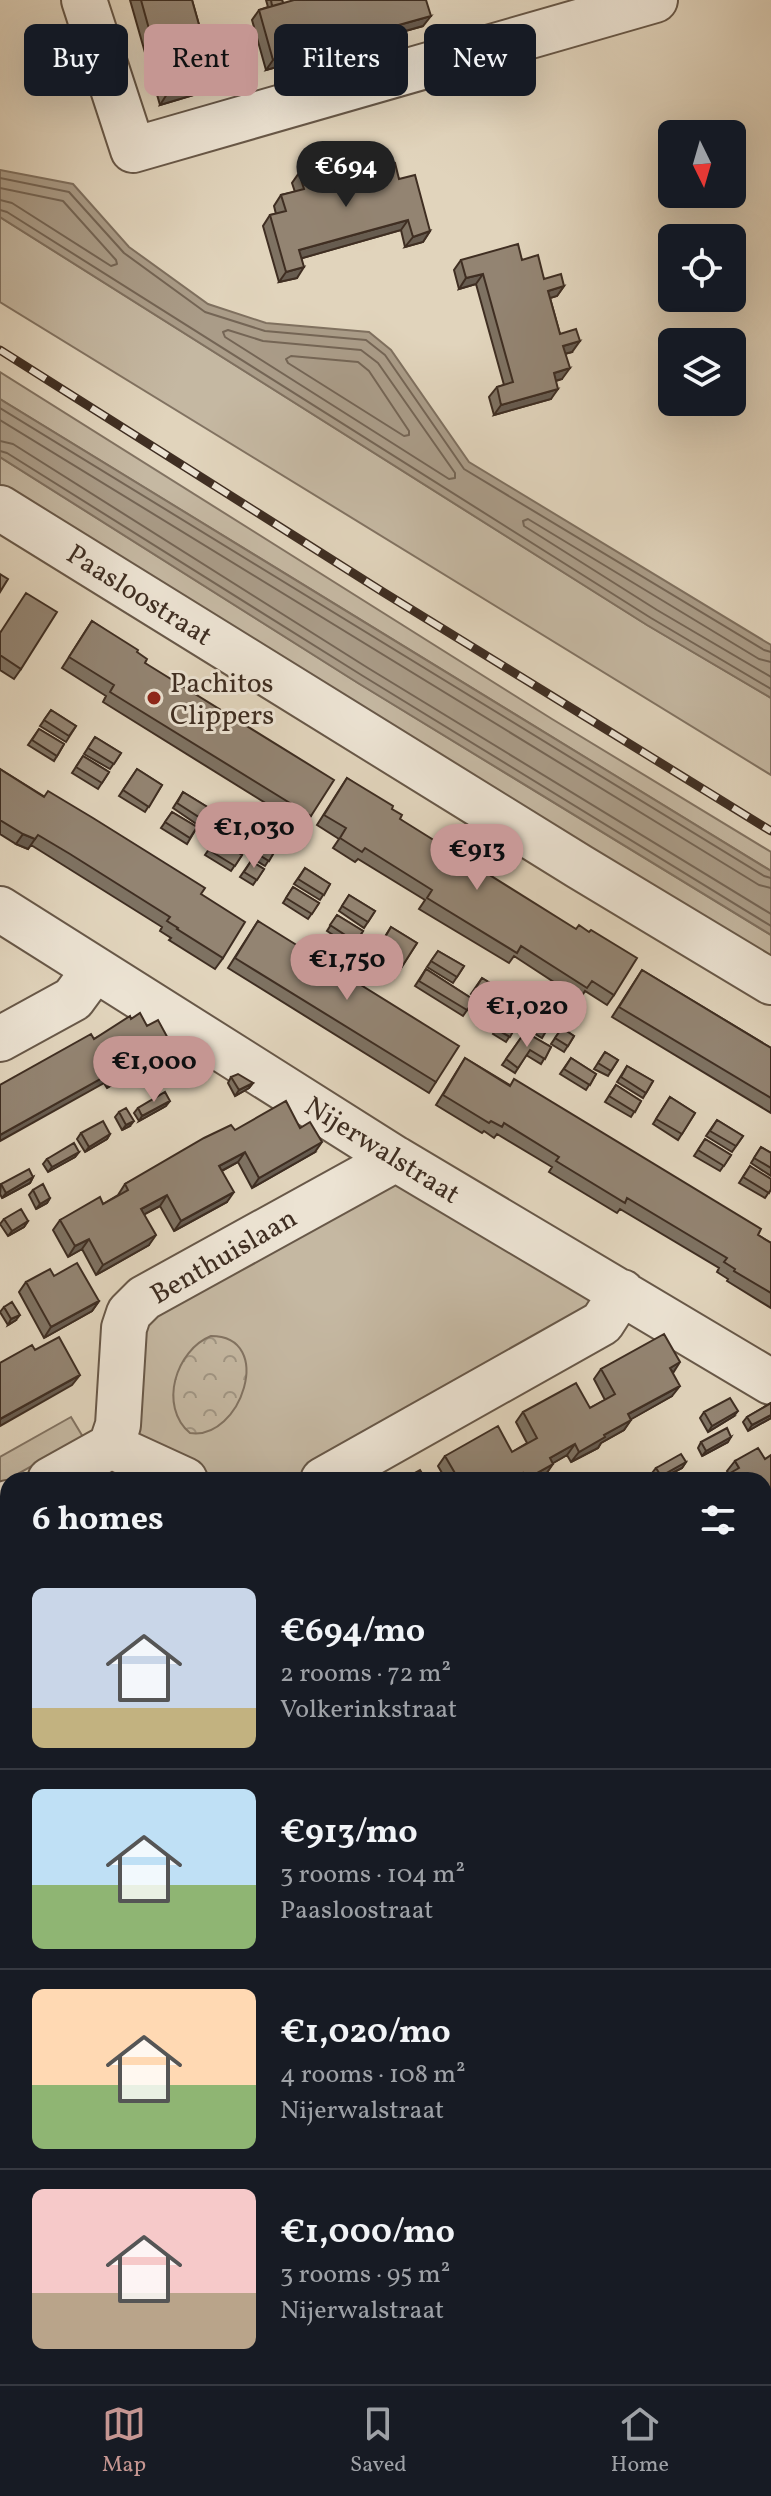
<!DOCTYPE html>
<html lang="en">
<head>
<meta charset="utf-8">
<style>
  :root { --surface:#171b24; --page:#242831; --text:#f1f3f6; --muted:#9ea1a6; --line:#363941; --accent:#c59692 }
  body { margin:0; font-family:Vollkorn,serif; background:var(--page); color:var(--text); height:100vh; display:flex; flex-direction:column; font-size:30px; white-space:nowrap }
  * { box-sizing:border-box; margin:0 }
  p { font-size:26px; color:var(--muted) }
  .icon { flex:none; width:44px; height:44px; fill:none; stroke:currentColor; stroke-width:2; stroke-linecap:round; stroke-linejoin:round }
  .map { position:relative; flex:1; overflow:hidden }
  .sheet { position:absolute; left:0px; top:1472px; width:772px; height:912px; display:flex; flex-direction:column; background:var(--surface); border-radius:24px 24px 0 0; box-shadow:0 8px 32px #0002 }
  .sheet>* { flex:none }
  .banner { position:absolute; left:24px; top:24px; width:724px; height:72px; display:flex; gap:16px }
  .needle { width:52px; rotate:175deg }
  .fabs { position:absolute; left:658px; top:120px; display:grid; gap:16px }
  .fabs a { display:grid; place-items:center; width:88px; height:88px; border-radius:12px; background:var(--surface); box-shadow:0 8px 32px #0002; font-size:40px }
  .price { position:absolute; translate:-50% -68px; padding:0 18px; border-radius:28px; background:var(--accent); color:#111; font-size:26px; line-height:52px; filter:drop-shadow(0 2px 4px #0008) }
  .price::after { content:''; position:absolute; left:50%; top:48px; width:24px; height:18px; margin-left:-12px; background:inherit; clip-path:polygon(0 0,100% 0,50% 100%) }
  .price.current { background:#222; color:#fff }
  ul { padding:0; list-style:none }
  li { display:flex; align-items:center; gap:24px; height:200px; padding:0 32px }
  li+li { border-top:2px solid var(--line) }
  li span { display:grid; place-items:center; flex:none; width:224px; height:160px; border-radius:12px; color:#555 }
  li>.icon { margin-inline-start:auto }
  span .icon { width:96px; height:96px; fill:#fffc; stroke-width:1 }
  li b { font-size:34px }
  h2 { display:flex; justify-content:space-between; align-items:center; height:96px; padding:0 32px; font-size:34px }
  .chip { padding:0 28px; border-radius:12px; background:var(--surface); box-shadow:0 8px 32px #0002; font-size:28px; line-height:72px }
  .chip.current { background:var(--accent); color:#111 }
  .dock { display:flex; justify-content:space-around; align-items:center; height:112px; border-top:2px solid var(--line); background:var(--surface); font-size:22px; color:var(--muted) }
  .dock a { display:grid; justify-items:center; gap:4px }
  .dock .current { color:var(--accent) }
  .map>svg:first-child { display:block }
  .green { fill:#c5b8a2; stroke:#827362; stroke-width:2 }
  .park { fill:url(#park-crowns); stroke:#827362; stroke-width:2 }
  .water { fill:#aa9c88; stroke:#7f705f; stroke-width:2 }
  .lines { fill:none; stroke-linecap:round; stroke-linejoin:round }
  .shore { stroke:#746555; stroke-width:2 }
  .minor-casing { stroke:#685848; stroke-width:48 }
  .minor { stroke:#ece3d3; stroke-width:44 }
  .rail-casing { stroke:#3f2e22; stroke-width:9 }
  .rail { stroke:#ece3d3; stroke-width:6; stroke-dasharray:18; stroke-linecap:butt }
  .wall { fill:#7e7262; stroke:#3f2e22; stroke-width:2 }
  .shaded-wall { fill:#675c50; stroke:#3f2e22; stroke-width:2 }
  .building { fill:#938472; stroke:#3f2e22; stroke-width:2 }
  .poi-dot { fill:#8f2418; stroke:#ece3d3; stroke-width:3 }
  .labels { text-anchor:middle; stroke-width:6; stroke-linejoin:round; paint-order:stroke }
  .street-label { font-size:28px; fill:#3f2e22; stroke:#ece3d3 }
  .poi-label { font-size:28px; fill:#3f2e22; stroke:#ece3d3; text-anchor:start }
</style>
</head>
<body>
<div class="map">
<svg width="771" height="2384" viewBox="0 0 771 2384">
  <defs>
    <pattern id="park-crowns" width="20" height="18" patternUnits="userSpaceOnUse" patternTransform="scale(2)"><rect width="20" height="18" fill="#c5b8a2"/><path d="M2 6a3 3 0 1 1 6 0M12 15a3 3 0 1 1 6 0" fill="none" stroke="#a19684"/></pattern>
  </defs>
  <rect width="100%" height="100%" fill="#e1d4bc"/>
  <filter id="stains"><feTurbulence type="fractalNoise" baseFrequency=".0025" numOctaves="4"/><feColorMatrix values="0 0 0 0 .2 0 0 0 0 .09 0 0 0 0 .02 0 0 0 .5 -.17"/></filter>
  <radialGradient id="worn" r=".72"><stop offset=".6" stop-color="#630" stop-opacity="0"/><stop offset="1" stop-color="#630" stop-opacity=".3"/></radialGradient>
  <path class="green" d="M0 217 647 625 771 698V775L0 302Z
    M0 372 552 719 771 852V871L0 399Z
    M0 457 358 683 771 935V969L0 493Z
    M389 1175 594 1287 588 1319 300 1480H209L150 1454 138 1443 136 1327Z
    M71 1417 83 1437 0 1484V1457Z
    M771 1963V2092L764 2097V1966Z
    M771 2103V2243L764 2229V2108Z
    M38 2376H347L348 2379 291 2378 248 2384H43Z
    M412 2376H495L501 2384H414Z"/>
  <path class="park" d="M211 1336C276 1336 241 1441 190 1433 158 1406 176 1350 211 1336Z"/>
  <path class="water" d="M0 170 73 184 129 247 208 304 266 323 369 332 391 350 469 462 771 645V698L647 625 0 217Z
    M0 399 771 871V935L358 683 0 457Z"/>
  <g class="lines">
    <path class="shore" d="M0 178 69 192 124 253 205 312 265 331 366 340 385 355 464 469 764 650 771 652
      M0 188 63 201 116 260 117 264 111 266 12 203 0 200
      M0 210 7 212 651 618 771 689
      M228 330 263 341 361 350 378 363 455 473V478L449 479 225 337 223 332Z
      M291 356 358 362 369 371 409 431V435L404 436 288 363 286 359Z
      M0 408 764 876 771 878
      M0 420 759 885 771 888
      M0 441 13 444 368 668 771 914
      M0 451 7 453 363 676 771 926
      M771 662 759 659 528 519 523 521 524 526 657 610 771 677"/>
    <defs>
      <path id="minor" d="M84 0 133 150 655 0
        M0 508 580 867 771 982
        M0 909 396 1159 771 1382
        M0 1039 73 999 95 969
        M111 1446 185 1480
        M50 1480 111 1446 118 1425 124 1328 129 1313 144 1298 396 1159
        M323 1480 602 1323 622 1292
        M0 1507 8 1503
        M764 1589 771 1585
        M764 1952 771 1948
        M0 1969 8 1964
        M0 2312 8 2308"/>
    </defs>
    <use href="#minor" class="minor-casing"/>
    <use href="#minor" class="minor"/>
    <defs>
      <path id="rail" d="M0 350 383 592 771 831"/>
    </defs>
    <use href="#rail" class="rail-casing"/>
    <use href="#rail" class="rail"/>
  </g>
  <path class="wall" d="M130 0H192L201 32 221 41 205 46 207 91 160 105Z
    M266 0H282L283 3 423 26 266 70 252 20 259 10 268 7Z
    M237 66 254 73 250 78 236 82 233 72Z
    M355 157 372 170 399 179 430 231 423 242 405 247 401 230 302 258 297 278 279 282 263 226 270 215 276 214 274 206 281 195 295 192 292 183 299 173 316 185 350 176 348 167Z
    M461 260H522L544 279 564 286 557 296 550 298 560 334 572 352 565 354 562 379 556 381 551 399 494 415 489 397 497 387 504 385 476 284 459 289 454 270Z
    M92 621 137 652 145 663 311 816 304 827 103 702 106 696 62 668Z
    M0 632 21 669 14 679 0 670Z
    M51 710 76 726 66 742 40 726Z
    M39 729 64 744 54 761 28 745Z
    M95 737 121 753 110 769 84 754Z
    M83 756 109 772 98 789 72 773Z
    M0 769 201 894 223 958 215 969 169 940 171 938 160 931 162 927 63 865 31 845 28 849 16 844 0 834Z
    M137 769 162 785 145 812 119 796Z
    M347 778 392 809 400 819 614 995 607 1005 585 991 580 999 514 956 509 963 419 909 425 900 358 859 355 862 333 848 339 839 317 825Z
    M183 792 209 808 198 825 173 808Z
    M172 812 197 827 187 844 161 828Z
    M228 820 253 836 243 852 217 836Z
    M216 839 242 855 231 871 205 855Z
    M263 841 276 849 265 866 252 858Z
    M251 861 264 869 253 885 240 877Z
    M305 868 330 884 320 900 294 884Z
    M293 887 319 903 308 919 283 903Z
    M349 895 375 911 364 928 339 911Z
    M337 915 363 931 352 947 327 931Z
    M258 921 436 1082 429 1093 228 968Z
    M391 927 417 943 394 978 382 970 387 962 374 954Z
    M438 951 464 966 453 983 427 967Z
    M426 969 474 1000 463 1016 415 986Z
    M642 970 771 1048V1113L612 1017Z
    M482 978 508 994 497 1010 471 994Z
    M526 1005 552 1021 542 1038 516 1022Z
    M503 1018 516 1026 506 1042 493 1034Z
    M131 1019 147 1026 176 1053 169 1063 134 1083 129 1075 107 1088 104 1083 94 1039Z
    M562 1028 574 1036 564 1052 551 1044Z
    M525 1032 551 1047 541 1064 526 1055 515 1073 502 1065Z
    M605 1052 618 1060 608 1076 594 1069Z
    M465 1058 771 1243V1308L727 1281 728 1279 717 1272 719 1268 620 1209 617 1213 549 1172 552 1167 497 1134 494 1138 484 1131 482 1133 436 1105Z
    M571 1058 596 1074 586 1090 560 1074Z
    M627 1066 653 1081 643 1098 617 1082Z
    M231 1077 253 1083 249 1088 235 1096 228 1083Z
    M616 1085 641 1101 631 1117 605 1102Z
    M670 1097 695 1113 678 1140 653 1124Z
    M166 1106 139 1121 134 1113 138 1108Z
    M119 1112 130 1126 122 1130 115 1117Z
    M717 1120 743 1136 732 1152 706 1136Z
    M235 1130 315 1152 252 1188 238 1162 222 1171 227 1202 174 1231 160 1206 144 1214 149 1245 96 1275 82 1249 68 1257 53 1230 60 1220 103 1204 118 1195 125 1184Z
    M81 1133 110 1134 107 1139 85 1152 77 1139Z
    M705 1139 731 1155 720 1171 694 1156Z
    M761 1147 771 1153V1176L751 1163Z
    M79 1152 75 1157 48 1172 43 1164 47 1159Z
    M750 1166 771 1189 765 1198 739 1183Z
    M33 1177 30 1183 2 1198 0 1194 1 1184Z
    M33 1190 50 1198 47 1203 36 1209 29 1195Z
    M4 1219 28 1221 24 1227 8 1236 0 1224Z
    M26 1282 99 1301 92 1311 44 1338 19 1292Z
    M4 1307 16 1320 8 1325 0 1312Z
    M601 1369 673 1373 672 1396 631 1419 624 1430 601 1443 598 1448 571 1462 567 1455 553 1463 546 1474 535 1480H446L438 1466 445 1456 512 1452 527 1443 516 1422 523 1412 590 1408 605 1400 594 1379Z
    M771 1403V1418L748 1431 743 1422 747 1417Z
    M704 1412 734 1416 708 1432 700 1418Z
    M701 1442H728L702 1456 698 1448Z
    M735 1461 764 1510 729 1474 727 1471Z
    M686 1462 682 1468 660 1480H656L652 1473 656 1468Z
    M0 1570 8 1631 0 1635Z
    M8 2174V2223L2 2227 3 2229 0 2232V2179Z"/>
  <path class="shaded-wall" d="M431 16 423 26 266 70 273 60Z
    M225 36 221 41 195 48 199 43Z
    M254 73 250 78 236 82 240 76Z
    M215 81 207 91 160 105 167 94Z
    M408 220 401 230 292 261 299 250Z
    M430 231 423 242 405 247 413 237Z
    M304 267 297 278 279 282 286 272Z
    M483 274 476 284 459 289 466 278Z
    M564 286 557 296 540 301 548 291Z
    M580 341 572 352 556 356 563 346Z
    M570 368 562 379 547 383 554 373Z
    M558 389 551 399 494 415 501 405Z
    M23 834 35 839 28 849 16 844Z
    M176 1053 169 1063 134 1083 141 1073Z
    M137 1065 129 1075 107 1088 114 1078Z
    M111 1073 104 1083 0 1141V1135Z
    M253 1083 249 1088 235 1096 239 1090Z
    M170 1101 166 1106 139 1121 142 1116Z
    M134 1121 130 1126 122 1130 126 1125Z
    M110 1134 107 1139 85 1152 89 1147Z
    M322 1142 315 1152 252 1188 259 1178Z
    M79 1152 75 1157 48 1172 52 1167Z
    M245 1152 238 1162 212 1176 219 1166Z
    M33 1177 30 1183 2 1198 6 1193Z
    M234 1192 227 1202 174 1231 181 1221Z
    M167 1195 160 1206 134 1220 141 1209Z
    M50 1198 47 1203 36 1209 40 1204Z
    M28 1221 24 1227 8 1236 12 1231Z
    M156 1235 149 1245 96 1275 103 1265Z
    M89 1239 82 1249 68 1257 75 1246Z
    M99 1301 92 1311 44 1338 51 1327Z
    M20 1315 16 1320 8 1325 11 1319Z
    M680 1362 673 1373 670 1368Z
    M80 1375 72 1385 0 1426V1419Z
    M680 1386 672 1396 621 1425 628 1414Z
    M738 1411 734 1416 708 1432 712 1426Z
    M771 1415V1418L748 1431 752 1425Z
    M631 1420 624 1430 601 1443 598 1448 571 1462 579 1452 604 1435Z
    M731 1437 728 1442 702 1456 706 1451Z
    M575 1444 567 1455 543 1469 550 1458Z
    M686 1462 682 1468 658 1480 661 1476Z
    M553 1464 546 1474 535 1480H525Z
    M771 1500V1506L764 1510V1504Z
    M8 1624V1631L0 1635V1632L4 1627Z
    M771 1685V1691L764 1695V1689Z
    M8 1824 7 1829 8 1828 0 1839V1832Z
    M8 2073V2076L4 2082 0 2084V2078Z
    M8 2114V2117L0 2122V2118Z
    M8 2217V2223L1 2227Z
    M764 2350 771 2352V2359L764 2357Z
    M652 2378 671 2383H649Z"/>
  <path class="building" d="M141 0H192L215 81 167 94Z
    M271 0H282L283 3 272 6Z
    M294 0H426L431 16 273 60 259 10Z
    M222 26 225 36 203 42 201 32Z
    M251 63 254 73 240 76 237 66Z
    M367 153 372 170 395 163 399 179 415 175 430 231 413 237 408 220 353 235 299 250 304 267 286 272 270 215 286 211 281 195 304 189 299 173 312 169 316 185 360 173 355 157Z
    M518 244 522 260 538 255 544 279 561 274 564 286 548 291 560 334 576 329 580 341 563 346 570 368 554 373 558 389 501 405 497 387 513 382 483 274 466 278 461 260Z
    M0 574 8 579 0 592Z
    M26 593 57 612 21 669 0 655V633Z
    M92 621 138 650 137 652 147 659 145 663 334 780 311 816 110 692 114 685 69 657Z
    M51 710 76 726 69 736 44 720Z
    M39 729 64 744 57 756 32 740Z
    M95 737 121 753 114 764 88 748Z
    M83 756 109 772 102 783 76 767Z
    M0 769 44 797 48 791 93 818 205 888 201 894 245 922 223 958 177 929 178 928 167 921 170 917 70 854 38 835 35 839 23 834 0 820Z
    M137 769 162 785 149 807 123 790Z
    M347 778 393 806 392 809 402 815 400 819 576 929 579 925 589 932 591 930 637 958 614 995 592 981 587 988 521 946 517 953 427 898 432 890 365 848 362 852 340 838 346 828 324 815Z
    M183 792 209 808 202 819 177 803Z
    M172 812 197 827 190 838 165 822Z
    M228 820 253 836 247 847 221 831Z
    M216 839 242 855 235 866 209 850Z
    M263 841 276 849 269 861 256 853Z
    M251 861 264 869 257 880 244 872Z
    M305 868 330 884 324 895 298 879Z
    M293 887 319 903 312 914 286 898Z
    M349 895 375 911 368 922 342 906Z
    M337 915 363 931 356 942 330 925Z
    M258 921 459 1046 436 1082 235 958Z
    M391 927 417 943 398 973 386 964 390 957 378 949Z
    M438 951 464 966 457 977 431 961Z
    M426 969 474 1000 467 1010 419 981Z
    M642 970 771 1048V1098L619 1007Z
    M482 978 508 994 501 1005 475 989Z
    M526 1005 552 1021 545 1032 520 1017Z
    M140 1013 147 1026 158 1020 176 1053 141 1073 137 1065 114 1078 111 1073 0 1135V1085L91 1034 94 1039 130 1016 131 1019Z
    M503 1018 516 1026 510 1037 496 1029Z
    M562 1028 574 1036 568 1046 555 1038Z
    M525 1032 551 1047 545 1059 530 1050 518 1068 506 1059Z
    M605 1052 618 1060 611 1071 598 1063Z
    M465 1058 510 1086 514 1079 761 1229 758 1235 771 1243V1293L734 1271 735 1269 724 1262 727 1258 627 1198 625 1203 556 1161 559 1157 504 1123 502 1127 491 1121 489 1123 443 1095Z
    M571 1058 596 1074 590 1085 564 1069Z
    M627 1066 653 1081 646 1093 621 1077Z
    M238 1074 253 1083 239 1090 231 1077Z
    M616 1085 641 1101 635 1112 609 1096Z
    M165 1092 170 1101 142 1116 138 1108Z
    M670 1097 695 1113 682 1134 656 1119Z
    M286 1101 300 1128 310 1122 322 1142 259 1178 245 1152 219 1166 234 1192 181 1221 167 1195 141 1209 156 1235 103 1265 89 1239 75 1246 60 1220 100 1197 103 1204 128 1190 125 1184 204 1138 231 1125 235 1130Z
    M126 1108 134 1121 126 1125 119 1112Z
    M717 1120 743 1136 736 1146 710 1131Z
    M103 1121 110 1134 89 1147 81 1133Z
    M705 1139 731 1155 724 1166 698 1150Z
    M74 1143 79 1152 52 1167 47 1159Z
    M761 1147 771 1153V1168L754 1158Z
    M750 1166 771 1179V1189L769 1193 743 1177Z
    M29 1169 33 1177 6 1193 1 1184Z
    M43 1184 50 1198 40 1204 33 1190Z
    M21 1209 28 1221 12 1231 4 1219Z
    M77 1263 99 1301 51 1327 26 1282 50 1269 54 1276Z
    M12 1302 20 1315 11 1319 4 1307Z
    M664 1334 680 1362 670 1368 680 1386 628 1414 631 1420 604 1435 605 1437 579 1452 575 1444 550 1458 553 1464 526 1479 523 1473 511 1480H459L445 1456 498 1426 512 1452 537 1438 523 1412 576 1383 590 1408 615 1394 601 1369Z
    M59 1337 80 1375 0 1419V1363L32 1345 35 1350Z
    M730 1398 738 1411 712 1426 704 1412Z
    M771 1403V1415L752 1425 747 1417Z
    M727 1428 731 1437 706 1451 701 1442Z
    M758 1448 765 1459 771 1455V1500L764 1504V1480H718L739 1468 735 1461Z
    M681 1454 686 1462 661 1476 656 1468Z
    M420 1470 426 1480H402Z
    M8 1565V1624L4 1627 0 1619V1570Z
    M771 1635V1685L764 1689V1639Z
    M0 1663 4 1671 0 1674Z
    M766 1733 770 1741 764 1745V1734Z
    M8 1754V1824L6 1825 8 1828 0 1832V1758Z
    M764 1890 768 1898 766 1900 768 1904 764 1906Z
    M8 2009V2058L5 2060 8 2066V2073L0 2078V2013Z
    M8 2103V2114L0 2118V2108Z
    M8 2174V2217L0 2203V2179Z
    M764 2300 769 2301 764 2319Z
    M769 2321 771 2322V2352L764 2350V2340Z
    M653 2376H673L671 2383 652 2378Z
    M707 2378 727 2384H705Z"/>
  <circle class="poi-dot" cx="154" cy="698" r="8"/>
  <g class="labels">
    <g class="street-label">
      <text transform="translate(140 594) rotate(32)" y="10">Paasloostraat</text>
      <text transform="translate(383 1149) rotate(32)" y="10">Nijerwalstraat</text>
      <text transform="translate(223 1255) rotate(-30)" y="10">Benthuislaan</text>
    </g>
    <g class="poi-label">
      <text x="170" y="692">Pachitos<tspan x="170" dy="32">Clippers</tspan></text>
    </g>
  </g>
  <rect width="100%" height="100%" filter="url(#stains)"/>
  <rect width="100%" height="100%" fill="url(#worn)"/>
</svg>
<div class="fabs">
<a><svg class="needle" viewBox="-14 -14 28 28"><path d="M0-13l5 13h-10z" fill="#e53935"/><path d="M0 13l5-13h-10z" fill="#9ea1a6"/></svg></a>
<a><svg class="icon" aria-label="locate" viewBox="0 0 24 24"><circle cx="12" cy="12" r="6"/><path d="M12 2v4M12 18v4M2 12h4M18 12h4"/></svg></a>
<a><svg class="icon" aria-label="layers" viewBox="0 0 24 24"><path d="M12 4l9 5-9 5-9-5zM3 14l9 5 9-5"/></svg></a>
</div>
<b class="price current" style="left:346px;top:209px">€694</b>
<b class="price" style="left:254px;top:870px">€1,030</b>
<b class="price" style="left:477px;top:892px">€913</b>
<b class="price" style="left:347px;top:1002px">€1,750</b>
<b class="price" style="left:527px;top:1049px">€1,020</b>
<b class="price" style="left:154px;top:1104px">€1,000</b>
<div class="banner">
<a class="chip">Buy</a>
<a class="chip current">Rent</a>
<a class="chip">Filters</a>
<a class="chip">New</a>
</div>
<section class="sheet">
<h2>6 homes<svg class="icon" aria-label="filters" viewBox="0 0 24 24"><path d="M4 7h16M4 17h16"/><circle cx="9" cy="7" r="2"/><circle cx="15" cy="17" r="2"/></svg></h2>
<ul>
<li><span style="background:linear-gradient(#c9d6e8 75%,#c2b280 0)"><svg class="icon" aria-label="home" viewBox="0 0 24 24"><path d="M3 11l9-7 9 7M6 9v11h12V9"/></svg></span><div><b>€694/mo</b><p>2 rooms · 72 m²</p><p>Volkerinkstraat</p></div></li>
<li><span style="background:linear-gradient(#bfe0f5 60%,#8fb573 0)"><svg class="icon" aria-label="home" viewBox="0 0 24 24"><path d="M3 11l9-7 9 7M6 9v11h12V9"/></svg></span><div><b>€913/mo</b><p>3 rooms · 104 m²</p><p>Paasloostraat</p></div></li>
<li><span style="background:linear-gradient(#ffd9b3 60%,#8fb573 0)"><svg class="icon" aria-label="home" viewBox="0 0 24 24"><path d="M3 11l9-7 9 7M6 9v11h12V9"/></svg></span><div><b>€1,020/mo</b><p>4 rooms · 108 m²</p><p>Nijerwalstraat</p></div></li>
<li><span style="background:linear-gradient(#f6c9c9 65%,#b9a48a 0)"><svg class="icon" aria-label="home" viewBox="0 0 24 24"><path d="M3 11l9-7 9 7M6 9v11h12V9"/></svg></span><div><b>€1,000/mo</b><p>3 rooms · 95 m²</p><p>Nijerwalstraat</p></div></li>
</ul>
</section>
</div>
<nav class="dock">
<a class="current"><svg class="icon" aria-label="map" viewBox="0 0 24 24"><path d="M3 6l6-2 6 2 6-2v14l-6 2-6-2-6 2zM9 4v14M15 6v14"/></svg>Map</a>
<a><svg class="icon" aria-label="saved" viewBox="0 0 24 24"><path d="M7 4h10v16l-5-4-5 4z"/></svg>Saved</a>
<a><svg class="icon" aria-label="home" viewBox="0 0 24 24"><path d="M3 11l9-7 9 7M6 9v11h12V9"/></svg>Home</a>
</nav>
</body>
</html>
